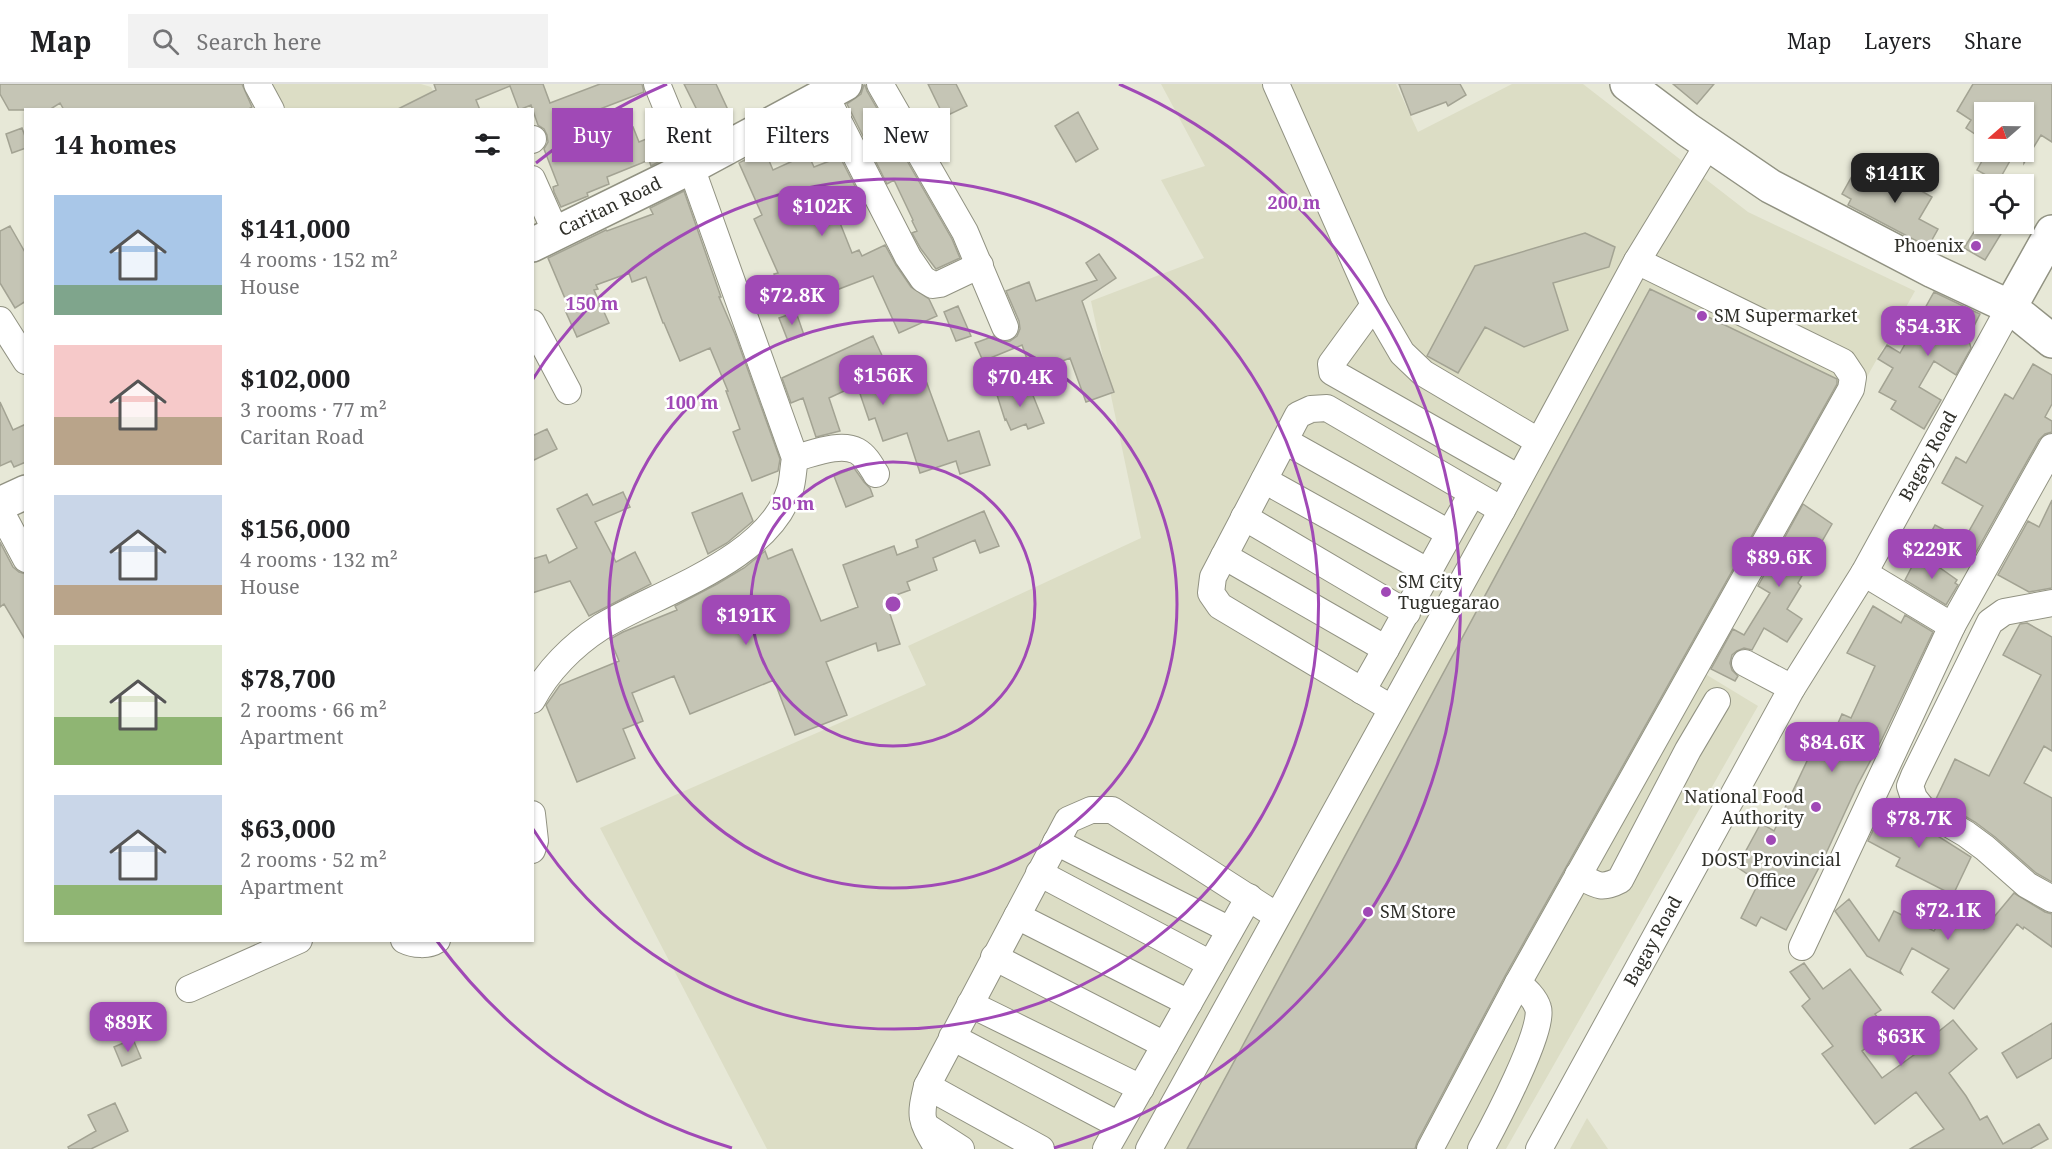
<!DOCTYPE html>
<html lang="en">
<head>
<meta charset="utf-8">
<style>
  :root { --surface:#fff; --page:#f2f2f2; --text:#202124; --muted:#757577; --line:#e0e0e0; --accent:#a049b6 }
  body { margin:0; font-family:"Noto Serif",serif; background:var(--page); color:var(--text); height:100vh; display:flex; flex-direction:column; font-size:22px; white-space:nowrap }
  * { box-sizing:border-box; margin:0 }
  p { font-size:20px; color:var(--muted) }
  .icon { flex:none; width:33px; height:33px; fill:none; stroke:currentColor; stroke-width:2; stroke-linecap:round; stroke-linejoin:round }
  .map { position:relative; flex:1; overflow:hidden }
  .panel { position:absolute; left:24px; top:24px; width:510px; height:834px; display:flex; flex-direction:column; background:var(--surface); border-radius:0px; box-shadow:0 2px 4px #0004 }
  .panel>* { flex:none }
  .banner { position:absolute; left:552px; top:24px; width:570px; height:54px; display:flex; gap:12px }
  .needle { width:39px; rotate:250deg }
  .buttons { position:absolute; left:1974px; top:18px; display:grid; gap:12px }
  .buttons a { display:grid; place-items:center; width:60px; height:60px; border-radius:0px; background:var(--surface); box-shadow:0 2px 4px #0004; font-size:30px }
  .price { position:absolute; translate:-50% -51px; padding:0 14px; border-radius:12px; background:var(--accent); color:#fff; font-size:20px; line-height:39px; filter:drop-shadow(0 2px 3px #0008) }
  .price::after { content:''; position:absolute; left:50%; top:36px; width:18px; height:14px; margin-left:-9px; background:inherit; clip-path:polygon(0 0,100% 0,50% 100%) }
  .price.current { background:#222; color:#fff }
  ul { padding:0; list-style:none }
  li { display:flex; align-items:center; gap:18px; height:150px; padding:0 30px }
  li span { display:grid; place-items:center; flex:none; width:168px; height:120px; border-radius:0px; color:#555 }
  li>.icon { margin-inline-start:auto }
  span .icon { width:72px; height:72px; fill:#fffc; stroke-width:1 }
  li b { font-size:26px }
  h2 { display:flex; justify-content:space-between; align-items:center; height:72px; padding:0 30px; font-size:26px }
  .pill { padding:0 21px; border-radius:0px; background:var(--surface); box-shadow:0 2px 4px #0004; font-size:21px; line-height:54px }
  .pill.current { background:var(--accent); color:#fff }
  header { display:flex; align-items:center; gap:36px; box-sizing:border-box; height:84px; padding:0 30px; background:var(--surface); border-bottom:2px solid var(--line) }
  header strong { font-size:28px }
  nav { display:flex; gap:33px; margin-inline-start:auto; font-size:21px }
  .search { width:420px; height:54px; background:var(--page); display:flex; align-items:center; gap:15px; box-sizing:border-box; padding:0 21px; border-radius:0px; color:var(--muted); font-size:22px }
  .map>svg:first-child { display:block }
  .built { fill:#dcddc5 }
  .building { fill:#c5c5b5; stroke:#a3a393; stroke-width:1.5 }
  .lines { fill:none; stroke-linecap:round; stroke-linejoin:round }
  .minor-casing { stroke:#919282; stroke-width:28 }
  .major-casing { stroke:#919282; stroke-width:36 }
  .highway-casing { stroke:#919282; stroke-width:36 }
  .minor { stroke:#fff; stroke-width:26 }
  .major { stroke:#fff; stroke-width:33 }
  .highway { stroke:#fff; stroke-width:33 }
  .ring { fill:none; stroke:#a049b6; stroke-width:3 }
  .poi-dot { fill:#a049b6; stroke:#fff; stroke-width:2 }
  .labels { text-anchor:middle; stroke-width:5; stroke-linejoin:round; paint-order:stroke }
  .street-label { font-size:18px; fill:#2f2f29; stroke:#fff }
  .poi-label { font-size:18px; fill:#2f2f29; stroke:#fff; text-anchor:start }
  .centre { fill:#a049b6; stroke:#fff; stroke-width:3 }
  .ring-label { font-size:18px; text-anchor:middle; font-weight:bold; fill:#a049b6; stroke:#fff; stroke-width:5; stroke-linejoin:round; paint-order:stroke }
</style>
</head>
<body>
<header>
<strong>Map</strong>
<div class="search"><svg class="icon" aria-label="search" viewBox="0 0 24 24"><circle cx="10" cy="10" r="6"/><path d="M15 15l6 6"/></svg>Search here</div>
<nav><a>Map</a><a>Layers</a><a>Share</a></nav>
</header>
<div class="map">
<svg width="2052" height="1065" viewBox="0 0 2052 1065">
  <rect width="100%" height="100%" fill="#e7e8d7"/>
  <path class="built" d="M268 0H421L431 3 443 25H282Z
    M1161 0H1396L1418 48 1512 0H1583L1748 128 1915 207 1702 588 1758 622 1506 1065H767L600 744 926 601 908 562 1141 454 1091 217 1204 174 1161 96 1205 82Z
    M1587 1034 1608 1065H1570Z"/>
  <path class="building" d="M0 0H242L252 23 247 26H64L60 19 49 26H9L0 10Z
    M434 0H543L550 19 600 0H642L644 8 600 25 610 52 633 43 639 58 661 49 670 72 651 82 649 76 607 93 609 100 587 109 588 112 561 123 554 108 553 103 558 101 544 65 548 58 547 51 544 45 538 41 531 21 519 26 510 2 476 16 480 26H396L436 6Z
    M684 0H716L728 26 703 38Z
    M928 0H956L967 22 944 33Z
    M1399 0H1460L1466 11 1448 22 1446 18 1411 31Z
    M1673 0H1714L1697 20Z
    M1973 0H2052V58L2041 51 2024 79V28H1984V56L1966 44 1971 36 1957 27Z
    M864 1H865L867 7 952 155 960 174 936 185 921 165 912 149 917 147 912 137 913 136 894 96 887 100 847 20 861 10Z
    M1078 28 1098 65 1076 78 1055 42Z
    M22 44 26 55V64L12 69 6 50Z
    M764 65 773 86 808 70 814 83 840 73 860 112 834 124 852 169 859 166 862 172 885 161 896 181 911 203 929 215 937 232 899 249 873 192 787 225 774 190 778 189 754 135 762 131 739 79Z
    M1987 68H2015L1998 98 1977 86Z
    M1905 80 1924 91 1916 104 1932 113 1919 135 1938 145 1928 163 1848 121 1851 115 1842 110 1852 92 1866 101 1870 94 1890 107Z
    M684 107 721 213H719L735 250 780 375 778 387 752 397 733 348 740 345 726 307H728L710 264 680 277 664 239H663L646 193 632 198 629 189 596 201 598 205 594 206 609 239 577 253 565 226 569 224 548 174 606 146 607 147 653 130 650 124Z
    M1979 140H2007L1985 176 1964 164Z
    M10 142 26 170V217L15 224 0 199V147Z
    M1585 149 1615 163 1609 183 1553 199 1568 246 1524 263 1485 243 1458 289 1427 272 1475 182Z
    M1099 170 1116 194 1082 217 1114 308 1086 318 1070 274 1032 289 1022 261 983 277 975 259 994 252 1003 258 1010 257 1017 252 1020 245 1019 237 1006 207 1029 198 1036 217 1097 196 1086 179Z
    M1650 205 1837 295V300L1505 892 1417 1058 1415 1065H1187Z
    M1934 208 1980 230 1968 254 1971 264 1956 291 1934 277 1919 303 1941 316 1924 345 1891 325 1896 317 1879 308 1893 284 1878 275 1887 261 1900 269Z
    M958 222 971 252 956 257 944 228Z
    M796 228 804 251 788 257 779 234Z
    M873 252 897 304 925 294 948 357 979 347 990 381 960 390 956 377 920 389 907 349 883 357 875 334 869 336 857 301 829 314 840 347 816 353 803 314 791 319 782 294Z
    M2033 280 2052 291V320L2045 333 2052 337V348L2045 350 2039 356 1971 477 1928 454 1935 441 1964 456 1983 422 1942 399 1956 373 1966 379 2005 310 2013 315Z
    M1028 299 1044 339 1028 345 1026 340 1011 346 1006 335 1005 336 997 311Z
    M0 318 13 346 26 340V378L14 383 11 377 0 382Z
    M547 345 557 365 532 377V352Z
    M854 384 864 398 870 404 873 412 846 423 834 392Z
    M623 408 630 423 595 438 616 478 635 468 651 500 589 532 570 497 532 509V475L546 471 549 479 577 464 557 425 587 410 593 421Z
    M742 409 753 437 727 459 708 470 692 429Z
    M2052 416V504L2029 508 1998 491 2028 437 2039 443Z
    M1803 420 1832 440 1798 499 1801 502 1787 525 1802 535 1787 558 1764 544 1752 566 1744 564 1737 567 1732 571 1730 579 1732 586 1738 592 1735 597 1711 585 1733 545 1744 551 1770 509 1758 502Z
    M984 427 999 462 980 469 975 456 933 474 937 486 907 498 910 506 885 515 900 560 878 567 876 559 826 578 847 631 795 651 774 596 690 630 674 592 632 609 643 637 623 645 635 674 577 698 546 621 560 601 619 577 610 555 623 548 677 526 675 522 717 500 744 484 765 467 768 475 792 465 821 537 858 523 843 481 894 462 897 471 918 463 916 456Z
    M0 458 13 483 19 488 26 490V557L4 520 0 523Z
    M1919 469 1957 496 1955 499 1958 501 1946 521 1905 496Z
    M1873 522 1901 539 1905 531 1933 548 1882 655 1857 702 1823 776 1786 846 1761 833 1756 842 1741 834 1759 798 1737 783 1761 739 1774 747 1824 641 1835 646 1842 630 1851 634 1875 582 1847 569Z
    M2027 539 2052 553V667L2044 662 2024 699 2052 714V798L2036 789 1995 753 1975 738 1936 715 1955 675 1989 692 2041 591 2003 571 2020 540Z
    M1887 717 1905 726 1914 737 1971 773 1953 811 1896 782 1900 774 1868 757Z
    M2014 809 2045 828 2052 830V863L2024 843 2023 845 2017 840 1954 925 1932 908 1949 885 1912 864 1900 887 1902 890 1867 872 1835 827 1849 815 1879 857 1894 827 1934 847 1948 823 1984 845Z
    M1804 879 1823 905 1850 885 1881 926 1875 930 1888 948 1862 967 1882 994 1936 955 1933 952 1953 936 1977 965 1949 989 1966 1012 1980 1036 1987 1032 2003 1060 2039 1040 2048 1055 2030 1065H1910L1944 1045 1916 1008 1875 1040 1822 970 1833 962 1802 922 1810 915 1790 888Z
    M2052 939V974L2017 994 2002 969Z
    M133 955 141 974 122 982 114 963Z
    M115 1019 128 1047 91 1065H69L68 1063 96 1047 88 1031Z"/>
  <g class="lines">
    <defs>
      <g id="minor">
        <path d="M257 0 271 26"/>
        <path d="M880 0 965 148 1005 243"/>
        <path d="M1276 0 1374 221 1402 269 1423 289 1538 357"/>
        <path d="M825 11 908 173 923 195 933 201 940 200 980 181"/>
        <path d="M532 56 533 55"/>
        <path d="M532 95 556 149"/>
        <path d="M1374 221 1331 280 1332 288 1519 394"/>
        <path d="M0 236 26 277"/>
        <path d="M532 239 568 307"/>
        <path d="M1285 357 1449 449"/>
        <path d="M795 374C812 370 840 358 857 367 866 372 871 382 876 390"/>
        <path d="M1264 396 1429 488"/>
        <path d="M0 426 26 475"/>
        <path d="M1244 433 1407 529"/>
        <path d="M1224 472 1386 565"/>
        <path d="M1864 489 1952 542"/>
        <path d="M2052 519 2004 528 1990 538 1914 692 1910 702 1914 714 1922 724 1966 750 1985 764 2027 801 2052 815"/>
        <path d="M1745 579 1792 604"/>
        <path d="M1362 607C1400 542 1434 475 1472 410"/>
        <path d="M532 616C547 587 573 561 601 543 659 508 768 476 790 406 793 396 793 385 795 374L691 83 657 0"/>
        <path d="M1391 624 1220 522 1211 509 1213 493 1298 331 1311 325 1327 324 1502 426"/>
        <path d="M532 730 535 757 532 766"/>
        <path d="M1056 758 1230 846"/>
        <path d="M1039 789 1211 880"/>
        <path d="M1578 791C1596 801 1601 806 1620 796L1688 666 1717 617"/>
        <path d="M1017 832 1189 919"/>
        <path d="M404 856C414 861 428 862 437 856"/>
        <path d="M1802 863 1952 542 2052 363"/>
        <path d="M994 873 1165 961"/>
        <path d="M189 905 299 856"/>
        <path d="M970 920 1141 1004"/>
        <path d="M952 953 1119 1041"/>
        <path d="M927 1002 1041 1065"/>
        <path d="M927 1043 961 1065"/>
        <path d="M938 1065C921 1036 919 1035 927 1002L1068 736 1091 726H1112L1277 832"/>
        <path d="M1106 1065 1249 813"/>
        <path d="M1149 1065 1502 426 1637 177 1709 59"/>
        <path d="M1430 1065 1518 899 1851 305 1853 293 1843 278 1637 177"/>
        <path d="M1481 1065C1493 1043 1545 945 1538 924 1535 914 1526 906 1518 899"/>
        <path id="s1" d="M1539 1065 1792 604 1864 489 2010 223"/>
      </g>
      <g id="major">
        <path id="s2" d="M532 161 691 83 845 0"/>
        <path d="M2010 223 2052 148"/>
        <path d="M0 420 26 408"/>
      </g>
      <path id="highway" d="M1627 0 1688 46 1770 102 1933 187 2010 223 2052 257"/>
    </defs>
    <use href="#minor" class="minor-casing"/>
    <use href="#major" class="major-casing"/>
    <use href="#highway" class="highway-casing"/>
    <use href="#minor" class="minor"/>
    <use href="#major" class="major"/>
    <use href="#highway" class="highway"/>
  </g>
  <g class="ring">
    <circle cx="893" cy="520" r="142"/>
    <circle cx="893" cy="520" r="284"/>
    <path d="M533 295A425 425 0 1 1 533 745"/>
    <path d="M732 1064A567 567 0 0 1 437 857M536 79A567 567 0 0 1 667 0M1119 0A567 567 0 0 1 1054 1064"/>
  </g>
  <g class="poi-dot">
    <circle cx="1976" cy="162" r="6"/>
    <circle cx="1702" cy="232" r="6"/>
    <circle cx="1386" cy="508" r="6"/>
    <circle cx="1816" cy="723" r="6"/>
    <circle cx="1771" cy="756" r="6"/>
    <circle cx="1368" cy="828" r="6"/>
  </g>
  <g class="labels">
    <g class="street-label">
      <text dy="6" stroke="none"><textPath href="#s2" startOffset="87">Caritan Road</textPath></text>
      <text dy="6" stroke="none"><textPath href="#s1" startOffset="795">Bagay Road</textPath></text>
      <text dy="6" stroke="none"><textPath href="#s1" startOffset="237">Bagay Road</textPath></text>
    </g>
    <g class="poi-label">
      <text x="1964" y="168" text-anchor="end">Phoenix</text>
      <text x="1714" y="238">SM Supermarket</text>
      <text x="1398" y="504">SM City<tspan x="1398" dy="21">Tuguegarao</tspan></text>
      <text x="1804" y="719" text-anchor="end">National Food<tspan x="1804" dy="21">Authority</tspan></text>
      <text x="1771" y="782" text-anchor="middle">DOST Provincial<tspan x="1771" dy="21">Office</tspan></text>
      <text x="1380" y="834">SM Store</text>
    </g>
  </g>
  <circle cx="893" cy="520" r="9" class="centre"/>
  <g class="ring-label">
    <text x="1294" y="125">200 m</text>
    <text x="592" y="226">150 m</text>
    <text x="692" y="325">100 m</text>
    <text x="793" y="426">50 m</text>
  </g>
</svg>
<div class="buttons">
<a><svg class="needle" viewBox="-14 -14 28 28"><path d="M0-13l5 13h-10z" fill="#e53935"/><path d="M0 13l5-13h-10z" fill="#757577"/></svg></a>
<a><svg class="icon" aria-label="locate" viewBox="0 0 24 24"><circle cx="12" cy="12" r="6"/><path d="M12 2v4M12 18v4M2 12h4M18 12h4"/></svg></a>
</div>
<b class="price current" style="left:1895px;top:120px">$141K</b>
<b class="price" style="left:822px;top:153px">$102K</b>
<b class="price" style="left:792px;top:242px">$72.8K</b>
<b class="price" style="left:1928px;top:273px">$54.3K</b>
<b class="price" style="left:883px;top:322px">$156K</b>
<b class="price" style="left:1020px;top:324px">$70.4K</b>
<b class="price" style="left:1932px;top:496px">$229K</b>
<b class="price" style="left:1779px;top:504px">$89.6K</b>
<b class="price" style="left:746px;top:562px">$191K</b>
<b class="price" style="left:1832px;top:689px">$84.6K</b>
<b class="price" style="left:1919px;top:765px">$78.7K</b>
<b class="price" style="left:1948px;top:857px">$72.1K</b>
<b class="price" style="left:128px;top:969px">$89K</b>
<b class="price" style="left:1901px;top:983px">$63K</b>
<div class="banner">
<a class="pill current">Buy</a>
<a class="pill">Rent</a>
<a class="pill">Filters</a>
<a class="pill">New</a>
</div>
<section class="panel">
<h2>14 homes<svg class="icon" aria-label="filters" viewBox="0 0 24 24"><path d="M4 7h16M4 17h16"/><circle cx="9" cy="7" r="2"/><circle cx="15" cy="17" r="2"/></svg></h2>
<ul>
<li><span style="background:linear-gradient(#a9c7e8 75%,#7fa58c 0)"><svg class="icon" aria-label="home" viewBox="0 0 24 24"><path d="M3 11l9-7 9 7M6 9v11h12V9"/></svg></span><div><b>$141,000</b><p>4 rooms · 152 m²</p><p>House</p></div></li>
<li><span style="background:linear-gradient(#f6c9c9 60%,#b9a48a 0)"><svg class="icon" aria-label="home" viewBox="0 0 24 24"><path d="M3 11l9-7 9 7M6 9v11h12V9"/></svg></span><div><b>$102,000</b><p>3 rooms · 77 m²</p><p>Caritan Road</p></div></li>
<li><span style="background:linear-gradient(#c9d6e8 75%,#b9a48a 0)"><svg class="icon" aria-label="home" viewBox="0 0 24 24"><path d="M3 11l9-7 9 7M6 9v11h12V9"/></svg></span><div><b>$156,000</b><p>4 rooms · 132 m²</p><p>House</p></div></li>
<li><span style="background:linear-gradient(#dfe7d0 60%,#8fb573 0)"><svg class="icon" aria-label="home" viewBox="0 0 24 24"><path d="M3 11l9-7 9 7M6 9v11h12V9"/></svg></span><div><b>$78,700</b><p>2 rooms · 66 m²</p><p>Apartment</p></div></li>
<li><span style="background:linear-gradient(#c9d6e8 75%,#8fb573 0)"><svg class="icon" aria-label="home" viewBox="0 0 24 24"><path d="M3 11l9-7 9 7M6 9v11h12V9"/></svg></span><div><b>$63,000</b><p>2 rooms · 52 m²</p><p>Apartment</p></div></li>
</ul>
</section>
</div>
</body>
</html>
